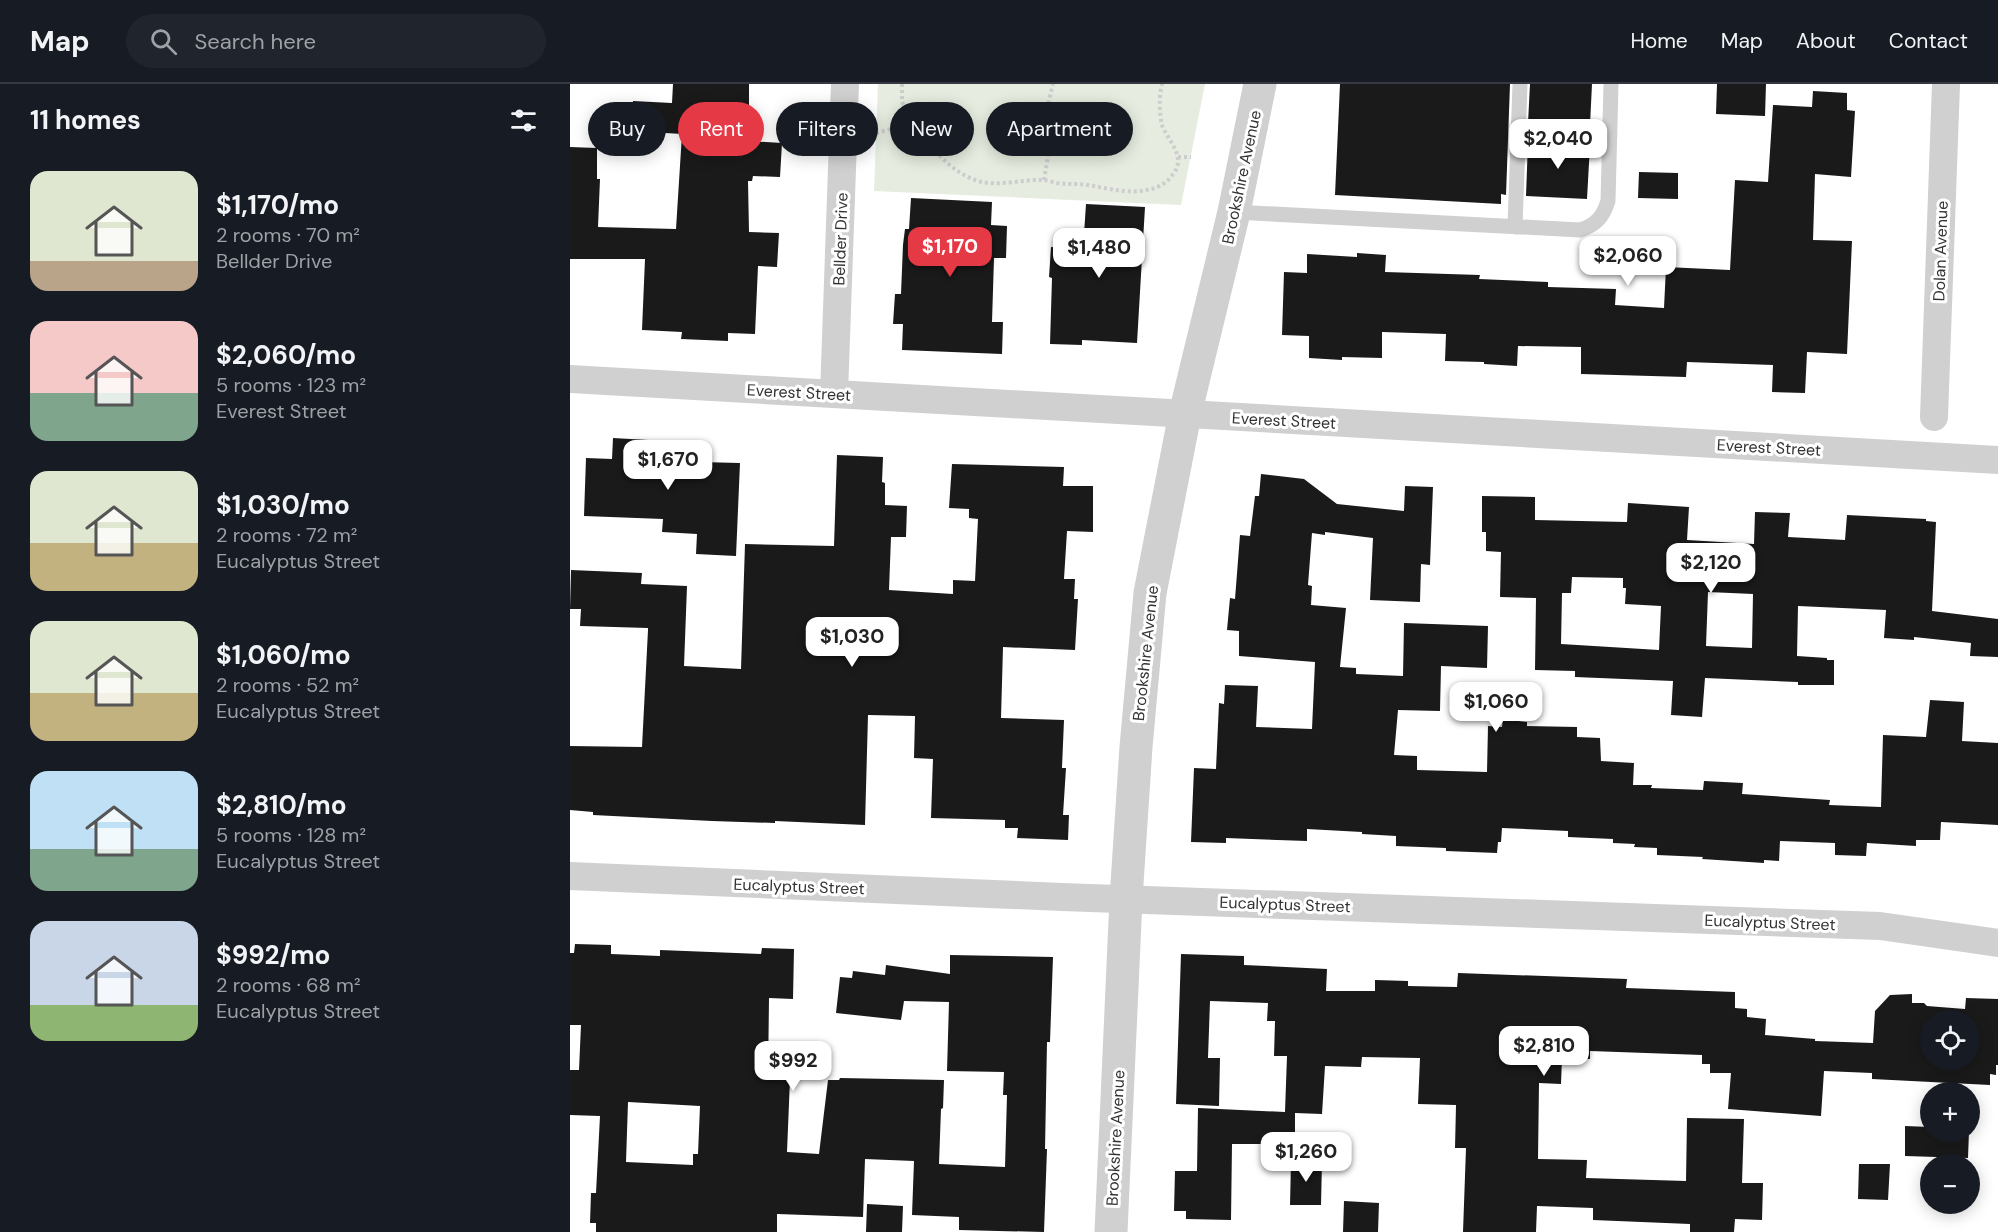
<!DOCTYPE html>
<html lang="en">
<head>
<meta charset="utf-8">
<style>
  :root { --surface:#171b24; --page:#20242c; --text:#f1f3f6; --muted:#9ea1a6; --line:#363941; --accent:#e63946 }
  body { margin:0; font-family:"DM Sans",sans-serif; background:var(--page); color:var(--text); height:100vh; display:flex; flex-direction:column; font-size:22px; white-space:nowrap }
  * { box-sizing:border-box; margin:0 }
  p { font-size:20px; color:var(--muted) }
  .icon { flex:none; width:33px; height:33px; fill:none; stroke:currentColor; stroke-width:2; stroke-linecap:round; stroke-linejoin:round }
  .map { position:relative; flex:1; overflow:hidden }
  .sheet { display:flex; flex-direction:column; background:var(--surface); width:570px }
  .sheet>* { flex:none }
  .top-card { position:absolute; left:18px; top:18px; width:570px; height:54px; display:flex; gap:12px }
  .buttons { position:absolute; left:1350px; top:926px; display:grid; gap:12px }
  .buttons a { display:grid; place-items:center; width:60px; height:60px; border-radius:50%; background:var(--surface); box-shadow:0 3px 15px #0003; font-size:30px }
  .price { position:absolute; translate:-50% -51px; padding:0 14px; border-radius:12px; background:#fff; color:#222; font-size:20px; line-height:39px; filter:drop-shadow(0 2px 3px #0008) }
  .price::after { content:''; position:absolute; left:50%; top:36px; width:18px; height:14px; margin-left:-9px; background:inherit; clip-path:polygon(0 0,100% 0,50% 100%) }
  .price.active { background:var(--accent); color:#fff }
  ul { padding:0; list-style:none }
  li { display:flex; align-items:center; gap:18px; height:150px; padding:0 30px }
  li span { display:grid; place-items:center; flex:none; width:168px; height:120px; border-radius:18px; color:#555 }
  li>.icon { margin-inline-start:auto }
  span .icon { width:72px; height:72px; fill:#fffc; stroke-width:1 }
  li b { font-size:26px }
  h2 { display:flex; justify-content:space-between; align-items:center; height:72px; padding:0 30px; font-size:26px }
  .chip { padding:0 21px; border-radius:27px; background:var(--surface); box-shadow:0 3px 15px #0003; font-size:21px; line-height:54px }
  .chip.active { background:var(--accent); color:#fff }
  header { display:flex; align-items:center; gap:36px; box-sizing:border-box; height:84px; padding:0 30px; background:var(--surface); border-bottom:2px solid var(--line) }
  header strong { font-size:28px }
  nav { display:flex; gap:33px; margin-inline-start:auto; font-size:21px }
  .search { width:420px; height:54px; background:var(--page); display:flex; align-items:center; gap:15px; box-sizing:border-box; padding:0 21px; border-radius:33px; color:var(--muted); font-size:22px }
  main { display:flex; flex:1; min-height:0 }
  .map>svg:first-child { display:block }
  .green { fill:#e6ecdf }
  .building { fill:#1a1a1a; fill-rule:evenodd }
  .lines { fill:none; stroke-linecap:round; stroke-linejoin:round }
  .path { stroke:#cdcdcd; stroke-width:4; stroke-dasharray:3 3; stroke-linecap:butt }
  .service { stroke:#d0d0d0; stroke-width:15 }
  .minor { stroke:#d0d0d0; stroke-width:28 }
  .tertiary { stroke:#d0d0d0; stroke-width:33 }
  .labels { text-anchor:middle; stroke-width:6; stroke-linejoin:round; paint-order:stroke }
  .street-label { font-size:16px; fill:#333; stroke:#fff }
</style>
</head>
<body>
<header>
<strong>Map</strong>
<div class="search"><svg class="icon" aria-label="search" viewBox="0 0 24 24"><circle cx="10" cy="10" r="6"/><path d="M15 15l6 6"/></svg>Search here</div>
<nav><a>Home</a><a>Map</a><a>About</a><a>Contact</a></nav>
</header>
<main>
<section class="sheet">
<h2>11 homes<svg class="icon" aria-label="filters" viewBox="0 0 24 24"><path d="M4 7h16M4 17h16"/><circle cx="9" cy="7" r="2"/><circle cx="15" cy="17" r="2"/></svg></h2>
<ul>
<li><span style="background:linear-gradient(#dfe7d0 75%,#b9a48a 0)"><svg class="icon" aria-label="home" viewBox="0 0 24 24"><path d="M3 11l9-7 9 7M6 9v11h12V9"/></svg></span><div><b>$1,170/mo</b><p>2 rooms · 70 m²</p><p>Bellder Drive</p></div></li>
<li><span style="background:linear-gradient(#f6c9c9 60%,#7fa58c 0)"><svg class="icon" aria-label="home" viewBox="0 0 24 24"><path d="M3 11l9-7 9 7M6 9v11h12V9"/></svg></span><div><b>$2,060/mo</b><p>5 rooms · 123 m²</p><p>Everest Street</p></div></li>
<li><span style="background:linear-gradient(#dfe7d0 60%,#c2b280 0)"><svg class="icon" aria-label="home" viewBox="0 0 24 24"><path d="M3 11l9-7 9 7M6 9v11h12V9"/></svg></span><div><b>$1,030/mo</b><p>2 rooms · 72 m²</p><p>Eucalyptus Street</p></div></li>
<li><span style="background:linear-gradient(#dfe7d0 60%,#c2b280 0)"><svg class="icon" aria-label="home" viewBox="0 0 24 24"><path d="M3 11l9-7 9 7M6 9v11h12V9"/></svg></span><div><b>$1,060/mo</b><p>2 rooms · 52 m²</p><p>Eucalyptus Street</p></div></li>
<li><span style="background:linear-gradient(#bfe0f5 65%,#7fa58c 0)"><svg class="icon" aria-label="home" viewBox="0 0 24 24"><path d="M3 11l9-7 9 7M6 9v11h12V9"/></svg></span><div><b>$2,810/mo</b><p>5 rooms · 128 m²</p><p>Eucalyptus Street</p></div></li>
<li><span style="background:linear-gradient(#c9d6e8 70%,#8fb573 0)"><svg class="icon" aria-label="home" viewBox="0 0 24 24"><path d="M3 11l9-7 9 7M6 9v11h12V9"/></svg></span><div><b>$992/mo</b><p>2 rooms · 68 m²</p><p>Eucalyptus Street</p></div></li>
</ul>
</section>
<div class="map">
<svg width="1428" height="1148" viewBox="0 0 1428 1148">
  <rect width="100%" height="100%" fill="#fff"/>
  <path class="green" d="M308 0H635L611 121 304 107Z"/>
  <path class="building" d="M103 0H179V57L212 59 210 93 183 92 182 97H178L179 148 209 149 207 183 188 182 185 250 158 249V257L111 255 112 248 72 246 75 175H0V63L27 64V95H30L28 143 106 145 112 50 62 47 63 17 102 19Z
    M770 0H940L936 111 931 110V120L765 111Z
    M960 0H1022L1020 41 958 39Z
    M1147 0H1196L1195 32 1146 30Z
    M1243 7 1277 9V26L1285 27 1281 93 1245 90 1243 156 1282 157 1277 270 1237 268 1235 309 1202 308 1203 281 1117 278 1116 293 1011 290V263L948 262 947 282 914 280V278L875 277 876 250 812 248V274L772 273V276L739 274V252L712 251 714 188 737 189V170L787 173V169L816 171 815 188 910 191 909 195 978 198V203L1046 205 1045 221 1094 224 1096 183 1160 186 1165 96 1198 98 1203 21 1242 23Z
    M958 58 1020 61 1017 115 956 112Z
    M1069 88 1108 89V115L1068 114Z
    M341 114 422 118 421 141 437 142 436 174H424L422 238H433L432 270 332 266 333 240H323L325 210H331L333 161 335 145H339Z
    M516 120 575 123 567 259 512 256V261L480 260 482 194 479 193 481 163 513 165Z
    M43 354 131 359 130 378 170 379 166 472 126 470 127 450 92 448 93 435 14 432 16 374 42 375Z
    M267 371 313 373 312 398 315 399V421L337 422 336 453H321L319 506 383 510V496L405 497 408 435 399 434V425L379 424 382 380 494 383 493 402H523V448L497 447 494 495H505L504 515H508L505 566 433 563 431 634 494 636 492 684H496L493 731H499L498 756 447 754 448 744H435V736L361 734 363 675 344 674 345 632 298 631 295 741 205 737V739L142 737 23 731V728L0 726V662L72 663 78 546V544L10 542 11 525H0L1 486 72 489 71 500 117 502 114 582 171 585 175 460 264 462Z
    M691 390 734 395 767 420 834 427 835 402 863 403 860 481 851 480 850 518 800 516 803 454 755 448V451L742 449 738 501 742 502 741 521 776 524 770 583 786 584V590L833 592 834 539 918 542 917 584 871 582 870 627 828 626 824 671 847 672V686L917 688 918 642 932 643 933 635 957 638V642L1007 643V653L1030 654 1031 677 1064 679 1063 701H1082L1081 704 1133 706 1134 697 1173 699 1172 710 1260 716 1259 721 1311 723 1313 651 1356 653 1360 616 1394 618 1392 657 1428 659V741L1371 738 1370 756H1346V762L1297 759 1296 772 1265 771V759L1210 757 1209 777 1194 776V779L1132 775 1133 773 1087 771V764L1064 763 1065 760 1043 759V755L998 753V747L932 744 931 758H928L927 769 876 767V764L826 762V752L792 750V748L737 745V757L656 754V759L621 758 624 684 646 685 649 619 654 620 655 601 688 602 686 643 742 645 745 578 669 572V547L657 546 660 514 665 515 670 451 680 452 685 412H689Z
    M912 412 965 413V436L1057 438 1058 419 1119 423 1117 456 1184 460 1185 428 1220 429 1218 453 1275 456 1277 431 1356 435V437L1366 438 1362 527 1428 535V573L1400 572 1401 559 1344 553V556L1314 554 1316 526 1228 522 1227 572 1257 574V576H1264V601H1228V598L1135 594 1132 633 1101 631 1103 597 1005 593V587L965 586 966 514 930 513 931 468 916 467V448H912ZM1002 493 1053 494V504H1056L1055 520 1091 522 1089 566 991 560 992 509H1001ZM1138 508 1183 510 1182 564 1136 562Z
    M5 860 41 861V870L90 872V866L191 870 192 864 224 865 223 915 199 914 198 995H220L217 1068 249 1070 258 996H269L270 994 374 996 373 1024 371 1025 369 1080 435 1083 437 1011H433L434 988 377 987 379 918 334 917 331 936 266 929 270 893 282 894 283 887 315 891 316 881 380 890V871L483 873 480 958H477L475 1065H477L474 1148 389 1146V1133L342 1131 344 1077 295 1075 293 1133 207 1130V1148H26V1139H20L21 1109H26L30 1032 0 1031V986H9L11 941H0V869H4ZM58 1018 130 1022 128 1070H123V1081L56 1078Z
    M611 870 674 872V881L757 885 756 907H805V896L838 897V902L887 903 888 889 1057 895 1056 904 1165 908V924L1177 925V933L1196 935 1195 951 1245 955V957L1303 959 1305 927 1320 911 1342 910V919H1354L1357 922 1395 925 1396 914 1428 915V981H1426V991L1420 990V1001L1302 995V989L1254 987 1251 1032 1158 1025 1161 989H1140V980H1132V971L1020 967V975L992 974 991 1000 969 999 968 1075 1017 1076 1016 1094 1116 1097 1117 1034 1174 1035 1172 1099H1193L1192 1136 1165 1135 1164 1148H1120V1140L1023 1136V1124L967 1122 966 1148H893L896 1064H885L886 1021 848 1020 850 974 792 973 791 983 755 982 752 1030 725 1029V1060H662L661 1136 616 1135V1127H604L605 1087H627L628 1024 715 1028 717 972H704L705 937H697L698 919 640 917 638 974H650L649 1022 606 1020ZM1360 936H1400V975H1360Z
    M1335 1042 1360 1043V1047H1399L1398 1074 1335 1072Z
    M721 1077 752 1078 751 1121H720Z
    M1289 1080H1320L1318 1116 1288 1115Z
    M774 1117 809 1119 808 1148H773Z
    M297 1120 333 1122 332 1148H296Z"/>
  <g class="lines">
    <path class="path" d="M332 0V17L340 40
      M306 49 340 40C359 60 378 86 405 96 426 104 451 95 473 96 477 96 482 98 486 99 494 100 501 100 509 100 532 102 558 112 581 105 590 103 598 98 603 90 617 73 598 57 592 41 589 28 589 12 592 0
      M608 73H621
      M474 96 480 60V50L476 37 477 24 483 0"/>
    <path class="service" d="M948 48 1040 52
      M664 128 1010 146C1026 141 1033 133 1038 117L1041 0
      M945 143 950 0"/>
    <path class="minor" d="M0 295 1428 376
      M264 310 275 0
      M1364 333 1376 0
      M0 792 492 813 1310 842 1428 859"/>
    <path class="tertiary" d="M541 1148 556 815 566 663 580 509 615 330 664 128 690 0"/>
  </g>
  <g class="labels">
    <g class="street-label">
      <text transform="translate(671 93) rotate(-78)" y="6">Brookshire Avenue</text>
      <text transform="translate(270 155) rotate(-88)" y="6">Bellder Drive</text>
      <text transform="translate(1370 167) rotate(-88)" y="6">Dolan Avenue</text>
      <text transform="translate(229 308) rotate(3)" y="6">Everest Street</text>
      <text transform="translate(714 336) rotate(3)" y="6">Everest Street</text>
      <text transform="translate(1199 363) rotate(3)" y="6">Everest Street</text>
      <text transform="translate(575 569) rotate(-84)" y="6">Brookshire Avenue</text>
      <text transform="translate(229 802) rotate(2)" y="6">Eucalyptus Street</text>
      <text transform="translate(715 820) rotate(2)" y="6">Eucalyptus Street</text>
      <text transform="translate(1200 838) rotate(2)" y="6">Eucalyptus Street</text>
      <text transform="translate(545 1054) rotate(-87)" y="6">Brookshire Avenue</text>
    </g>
  </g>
</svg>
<div class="buttons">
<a><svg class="icon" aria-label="locate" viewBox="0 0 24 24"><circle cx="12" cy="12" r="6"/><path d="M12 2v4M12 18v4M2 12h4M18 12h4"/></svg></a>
<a>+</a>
<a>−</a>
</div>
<b class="price" style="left:988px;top:86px">$2,040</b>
<b class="price active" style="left:380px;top:194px">$1,170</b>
<b class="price" style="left:529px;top:195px">$1,480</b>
<b class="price" style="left:1058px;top:203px">$2,060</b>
<b class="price" style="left:98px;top:407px">$1,670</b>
<b class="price" style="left:1141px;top:510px">$2,120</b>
<b class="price" style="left:282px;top:584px">$1,030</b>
<b class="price" style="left:926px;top:649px">$1,060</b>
<b class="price" style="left:974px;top:993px">$2,810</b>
<b class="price" style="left:223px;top:1008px">$992</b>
<b class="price" style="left:736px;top:1099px">$1,260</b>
<div class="top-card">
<a class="chip">Buy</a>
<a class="chip active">Rent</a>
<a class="chip">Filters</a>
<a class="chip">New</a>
<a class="chip">Apartment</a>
</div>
</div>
</main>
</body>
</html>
